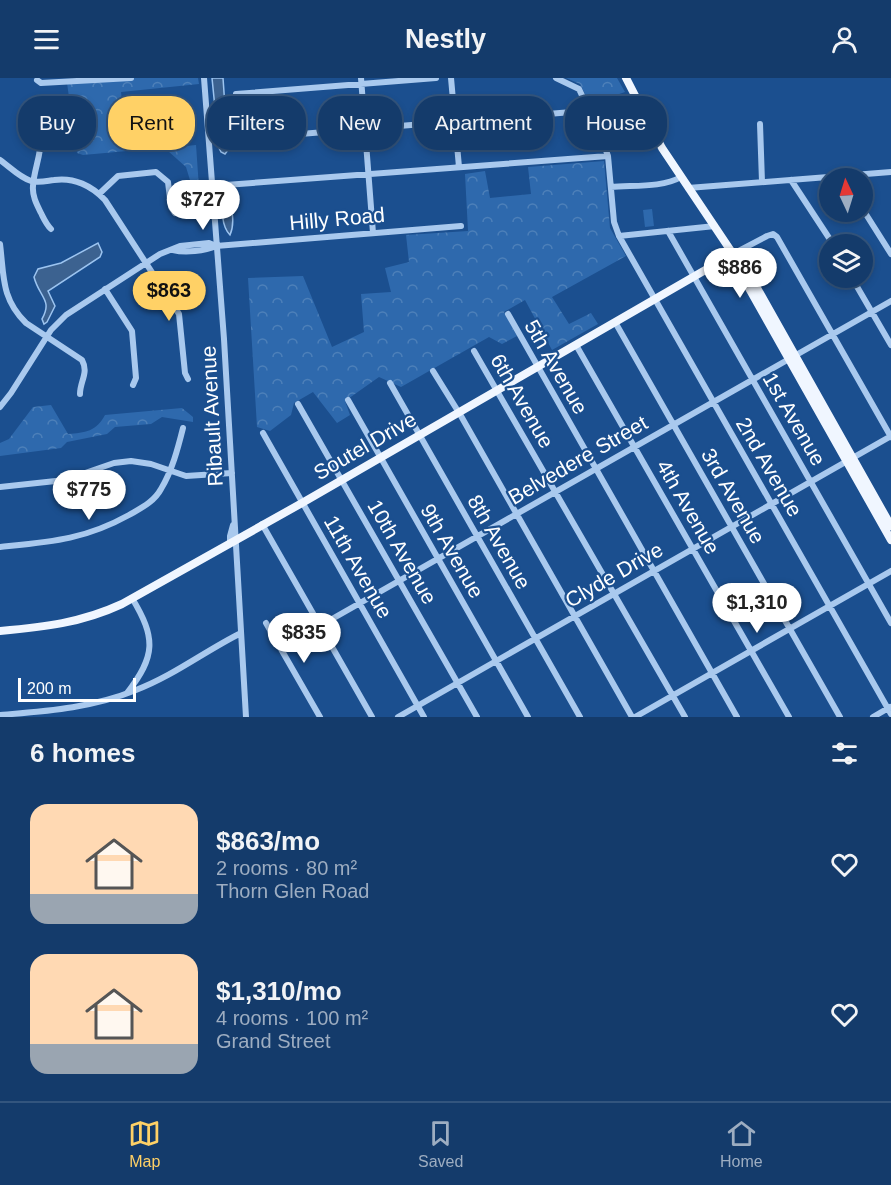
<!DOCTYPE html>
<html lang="en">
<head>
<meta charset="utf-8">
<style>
  :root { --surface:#143b6b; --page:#1d4271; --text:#f1f3f6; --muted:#9dadc1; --line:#33557e; --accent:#ffd166 }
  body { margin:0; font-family:Helvetica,sans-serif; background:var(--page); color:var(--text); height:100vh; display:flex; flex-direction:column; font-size:22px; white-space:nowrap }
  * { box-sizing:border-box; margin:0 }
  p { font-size:20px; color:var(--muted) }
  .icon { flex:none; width:33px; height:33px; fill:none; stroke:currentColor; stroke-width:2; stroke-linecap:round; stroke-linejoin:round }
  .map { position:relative; height:639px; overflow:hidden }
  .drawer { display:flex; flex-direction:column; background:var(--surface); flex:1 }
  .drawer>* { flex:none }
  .top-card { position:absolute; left:18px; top:18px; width:855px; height:54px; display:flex; gap:12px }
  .needle { width:39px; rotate:356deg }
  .controls { position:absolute; left:819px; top:90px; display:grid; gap:12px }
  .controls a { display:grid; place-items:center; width:54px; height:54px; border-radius:50%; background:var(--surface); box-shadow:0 3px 9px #0003,0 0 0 2px var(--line); font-size:30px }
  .scale { position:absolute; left:18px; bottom:15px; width:118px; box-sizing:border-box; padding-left:6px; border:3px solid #fff; border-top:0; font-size:16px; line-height:21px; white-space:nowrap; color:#fff; -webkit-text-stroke:4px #1b4f8f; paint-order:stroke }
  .price { position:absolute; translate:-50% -51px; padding:0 14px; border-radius:21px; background:#fff; color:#222; font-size:20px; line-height:39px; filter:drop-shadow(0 2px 3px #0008) }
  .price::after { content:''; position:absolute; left:50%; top:36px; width:18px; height:14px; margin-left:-9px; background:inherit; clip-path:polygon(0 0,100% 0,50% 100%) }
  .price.on { background:var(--accent); color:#111 }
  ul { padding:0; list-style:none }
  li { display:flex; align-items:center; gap:18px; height:150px; padding:0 30px }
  li span { display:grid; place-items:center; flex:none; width:168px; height:120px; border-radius:18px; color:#555 }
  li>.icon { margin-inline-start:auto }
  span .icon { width:72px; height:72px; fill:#fffc; stroke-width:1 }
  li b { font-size:26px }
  h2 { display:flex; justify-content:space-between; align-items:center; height:72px; padding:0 30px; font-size:26px }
  .chip { padding:0 21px; border-radius:24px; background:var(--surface); box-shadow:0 3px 9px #0003,0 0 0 2px var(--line); font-size:21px; line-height:54px }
  .chip.on { background:var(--accent); color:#111 }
  header { display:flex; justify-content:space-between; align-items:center; height:78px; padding:0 30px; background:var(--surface); font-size:27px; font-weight:800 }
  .dock { display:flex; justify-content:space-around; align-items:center; height:84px; border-top:2px solid var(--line); background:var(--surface); font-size:16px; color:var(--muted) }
  .dock a { display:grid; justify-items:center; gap:3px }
  .dock .on { color:var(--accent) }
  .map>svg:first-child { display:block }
  .grass { fill:#2e69ad }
  .forest { fill:url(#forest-crowns) }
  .water { fill:#3c6290; stroke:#9cc4f0; stroke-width:1.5 }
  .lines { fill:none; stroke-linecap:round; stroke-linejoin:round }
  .minor { stroke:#a9c9ee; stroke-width:6 }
  .major { stroke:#f0f6ff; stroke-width:8 }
  .labels { text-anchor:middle; stroke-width:4.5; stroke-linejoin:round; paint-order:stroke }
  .street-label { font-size:21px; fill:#fff; stroke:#1b4f8f }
</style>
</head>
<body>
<header><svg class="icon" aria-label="menu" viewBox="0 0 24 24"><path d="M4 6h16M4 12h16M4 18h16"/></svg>Nestly<svg class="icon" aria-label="person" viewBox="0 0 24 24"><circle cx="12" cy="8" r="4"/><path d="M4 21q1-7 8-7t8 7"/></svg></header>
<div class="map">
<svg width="891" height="639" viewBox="0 0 891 639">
  <defs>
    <pattern id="forest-crowns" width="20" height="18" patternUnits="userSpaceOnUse" patternTransform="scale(1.5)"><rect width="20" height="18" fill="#2e69ad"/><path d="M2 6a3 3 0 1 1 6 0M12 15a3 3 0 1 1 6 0" fill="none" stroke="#4d80b9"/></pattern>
  </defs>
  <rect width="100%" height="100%" fill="#1b4f8f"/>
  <path class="grass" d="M652 131 654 148 645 149 643 132Z"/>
  <path class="forest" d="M79 0H198L199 6 121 14 127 73 83 77 77 75 67 5Z
    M566 0H617L625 14 590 26 580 6Z
    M196 67 199 110 193 112 186 89 168 73 167 70Z
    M604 83 610 150 626 178 552 219 569 246 591 235 598 246 552 272 525 222 504 234 517 258 502 266 489 259 401 309 379 299 345 323 350 337 337 345 313 314 294 325 291 337 270 353 257 349 248 200 303 198 332 269 364 254 361 216 391 214 385 190 409 184 406 157 468 153 465 96 485 93 490 120 531 116 528 89Z
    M51 327 68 356C85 355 97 353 105 337L182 330 193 339V344L162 339 151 346 115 349 107 356 67 364 61 370 0 378V365L9 361 33 329Z"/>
  <path class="water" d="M212 0H223L228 72 225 76 221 74 219 70Z
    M225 119 230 122C232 133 235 146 230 157 222 149 220 129 225 119Z
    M98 165 102 174 100 179 48 213 55 228 47 244 44 246 42 241C53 222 39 219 34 199L38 191 61 185Z"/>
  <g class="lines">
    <path class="minor" d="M204 0 224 261 246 639
      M361 0 373 155
      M451 0 459 89
      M556 0 579 11 600 56 608 78 614 144 619 158 891 636
      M37 2 41 5 131 0
      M236 16 436 0
      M21 34C57 46 34 83 33 108 32 118 37 127 41 135 44 141 46 146 51 151
      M760 46 762 104
      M238 61 572 34 591 35
      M0 82C10 89 19 99 31 103 39 105 46 103 54 102 74 99 92 108 105 122L179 236 185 295 188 301
      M791 102 833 166
      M212 108 608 78
      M611 109C633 107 662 110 681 99
      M688 110 891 94
      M99 116 118 98 156 94 168 104 171 129 175 135
      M862 130 891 176
      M668 153 891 545
      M619 158 715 148
      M0 166C4 197 1 221 26 245L82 282C89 295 80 303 80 316
      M173 172C185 175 205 173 216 168L461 148
      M733 176 767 158 773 156 777 159 891 359
      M852 200 891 267
      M105 211 132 253 136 300 133 307
      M508 236 737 639
      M615 244 840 639
      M576 267 789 639
      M474 273 685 639
      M433 293 461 338 632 639
      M390 305 580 639
      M348 322 528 639
      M298 326 477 639
      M0 329 11 315 51 252 66 237 160 176 180 168 209 165 216 168
      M263 355 424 639
      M0 409 65 402 114 385 131 383 151 386 186 398 232 395
      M262 446 372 639
      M230 464V458L233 447
      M0 469C50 464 84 462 129 437 141 430 154 424 161 411 172 393 178 370 183 350
      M266 545 320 639
      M281 570 891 223
      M127 615C156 578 156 560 132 520
      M0 637C47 633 92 630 136 612 173 598 205 573 241 555
      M398 639 891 358
      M635 639 891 493
      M873 639 890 629"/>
    <path class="major" d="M626 0 662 70 733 176 743 185 891 448
      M734 177 737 189 891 462
      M0 553C44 549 81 545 122 526L302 425 733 176"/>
  </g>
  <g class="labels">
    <g class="street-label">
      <text transform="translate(337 141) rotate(-5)" y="7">Hilly Road</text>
      <text transform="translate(556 289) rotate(60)" y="7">5th Avenue</text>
      <text transform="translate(522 323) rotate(60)" y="7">6th Avenue</text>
      <text transform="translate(212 338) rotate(-93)" y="7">Ribault Avenue</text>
      <text transform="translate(794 341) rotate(60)" y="7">1st Avenue</text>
      <text transform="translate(365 368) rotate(-30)" y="7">Soutel Drive</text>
      <text transform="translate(578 382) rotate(-30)" y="7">Belvedere Street</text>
      <text transform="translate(769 389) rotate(60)" y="7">2nd Avenue</text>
      <text transform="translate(733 418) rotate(60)" y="7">3rd Avenue</text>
      <text transform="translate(688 429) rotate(60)" y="7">4th Avenue</text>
      <text transform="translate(499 464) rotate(60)" y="7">8th Avenue</text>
      <text transform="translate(452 473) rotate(60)" y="7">9th Avenue</text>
      <text transform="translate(402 474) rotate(60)" y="7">10th Avenue</text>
      <text transform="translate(358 489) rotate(60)" y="7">11th Avenue</text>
      <text transform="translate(614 497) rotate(-30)" y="7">Clyde Drive</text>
    </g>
  </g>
</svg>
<div class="controls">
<a><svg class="needle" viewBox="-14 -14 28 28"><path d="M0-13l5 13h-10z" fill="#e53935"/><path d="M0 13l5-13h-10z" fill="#9dadc1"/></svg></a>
<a><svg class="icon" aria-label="layers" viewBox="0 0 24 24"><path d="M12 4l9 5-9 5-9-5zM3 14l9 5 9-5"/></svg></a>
</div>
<div class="scale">200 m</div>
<b class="price" style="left:203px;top:153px">$727</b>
<b class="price" style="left:740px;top:221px">$886</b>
<b class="price on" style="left:169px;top:244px">$863</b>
<b class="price" style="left:89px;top:443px">$775</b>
<b class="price" style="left:757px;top:556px">$1,310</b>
<b class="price" style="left:304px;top:586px">$835</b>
<div class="top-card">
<a class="chip">Buy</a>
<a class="chip on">Rent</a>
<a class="chip">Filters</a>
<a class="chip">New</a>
<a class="chip">Apartment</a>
<a class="chip">House</a>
</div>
</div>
<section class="drawer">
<h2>6 homes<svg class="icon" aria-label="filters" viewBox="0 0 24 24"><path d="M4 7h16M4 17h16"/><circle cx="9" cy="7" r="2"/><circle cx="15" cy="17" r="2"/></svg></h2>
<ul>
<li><span style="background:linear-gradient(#ffd9b3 75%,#9aa5b1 0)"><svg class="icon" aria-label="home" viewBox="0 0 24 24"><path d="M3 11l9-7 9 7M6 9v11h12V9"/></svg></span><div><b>$863/mo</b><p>2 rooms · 80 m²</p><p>Thorn Glen Road</p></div><svg class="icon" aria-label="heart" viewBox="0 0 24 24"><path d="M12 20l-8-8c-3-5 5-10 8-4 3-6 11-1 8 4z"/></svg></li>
<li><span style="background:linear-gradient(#ffd9b3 75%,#9aa5b1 0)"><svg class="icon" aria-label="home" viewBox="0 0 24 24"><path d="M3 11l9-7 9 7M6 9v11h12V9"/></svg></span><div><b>$1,310/mo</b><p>4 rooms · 100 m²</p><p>Grand Street</p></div><svg class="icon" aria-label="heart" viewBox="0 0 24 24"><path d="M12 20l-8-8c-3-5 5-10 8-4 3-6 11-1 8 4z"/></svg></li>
</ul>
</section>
<nav class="dock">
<a class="on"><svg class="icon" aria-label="map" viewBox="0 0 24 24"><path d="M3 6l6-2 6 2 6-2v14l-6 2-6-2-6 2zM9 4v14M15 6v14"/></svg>Map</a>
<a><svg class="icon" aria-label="saved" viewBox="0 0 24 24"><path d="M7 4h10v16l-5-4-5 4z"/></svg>Saved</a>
<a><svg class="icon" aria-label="home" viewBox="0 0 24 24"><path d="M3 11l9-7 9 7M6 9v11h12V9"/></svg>Home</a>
</nav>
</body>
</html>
